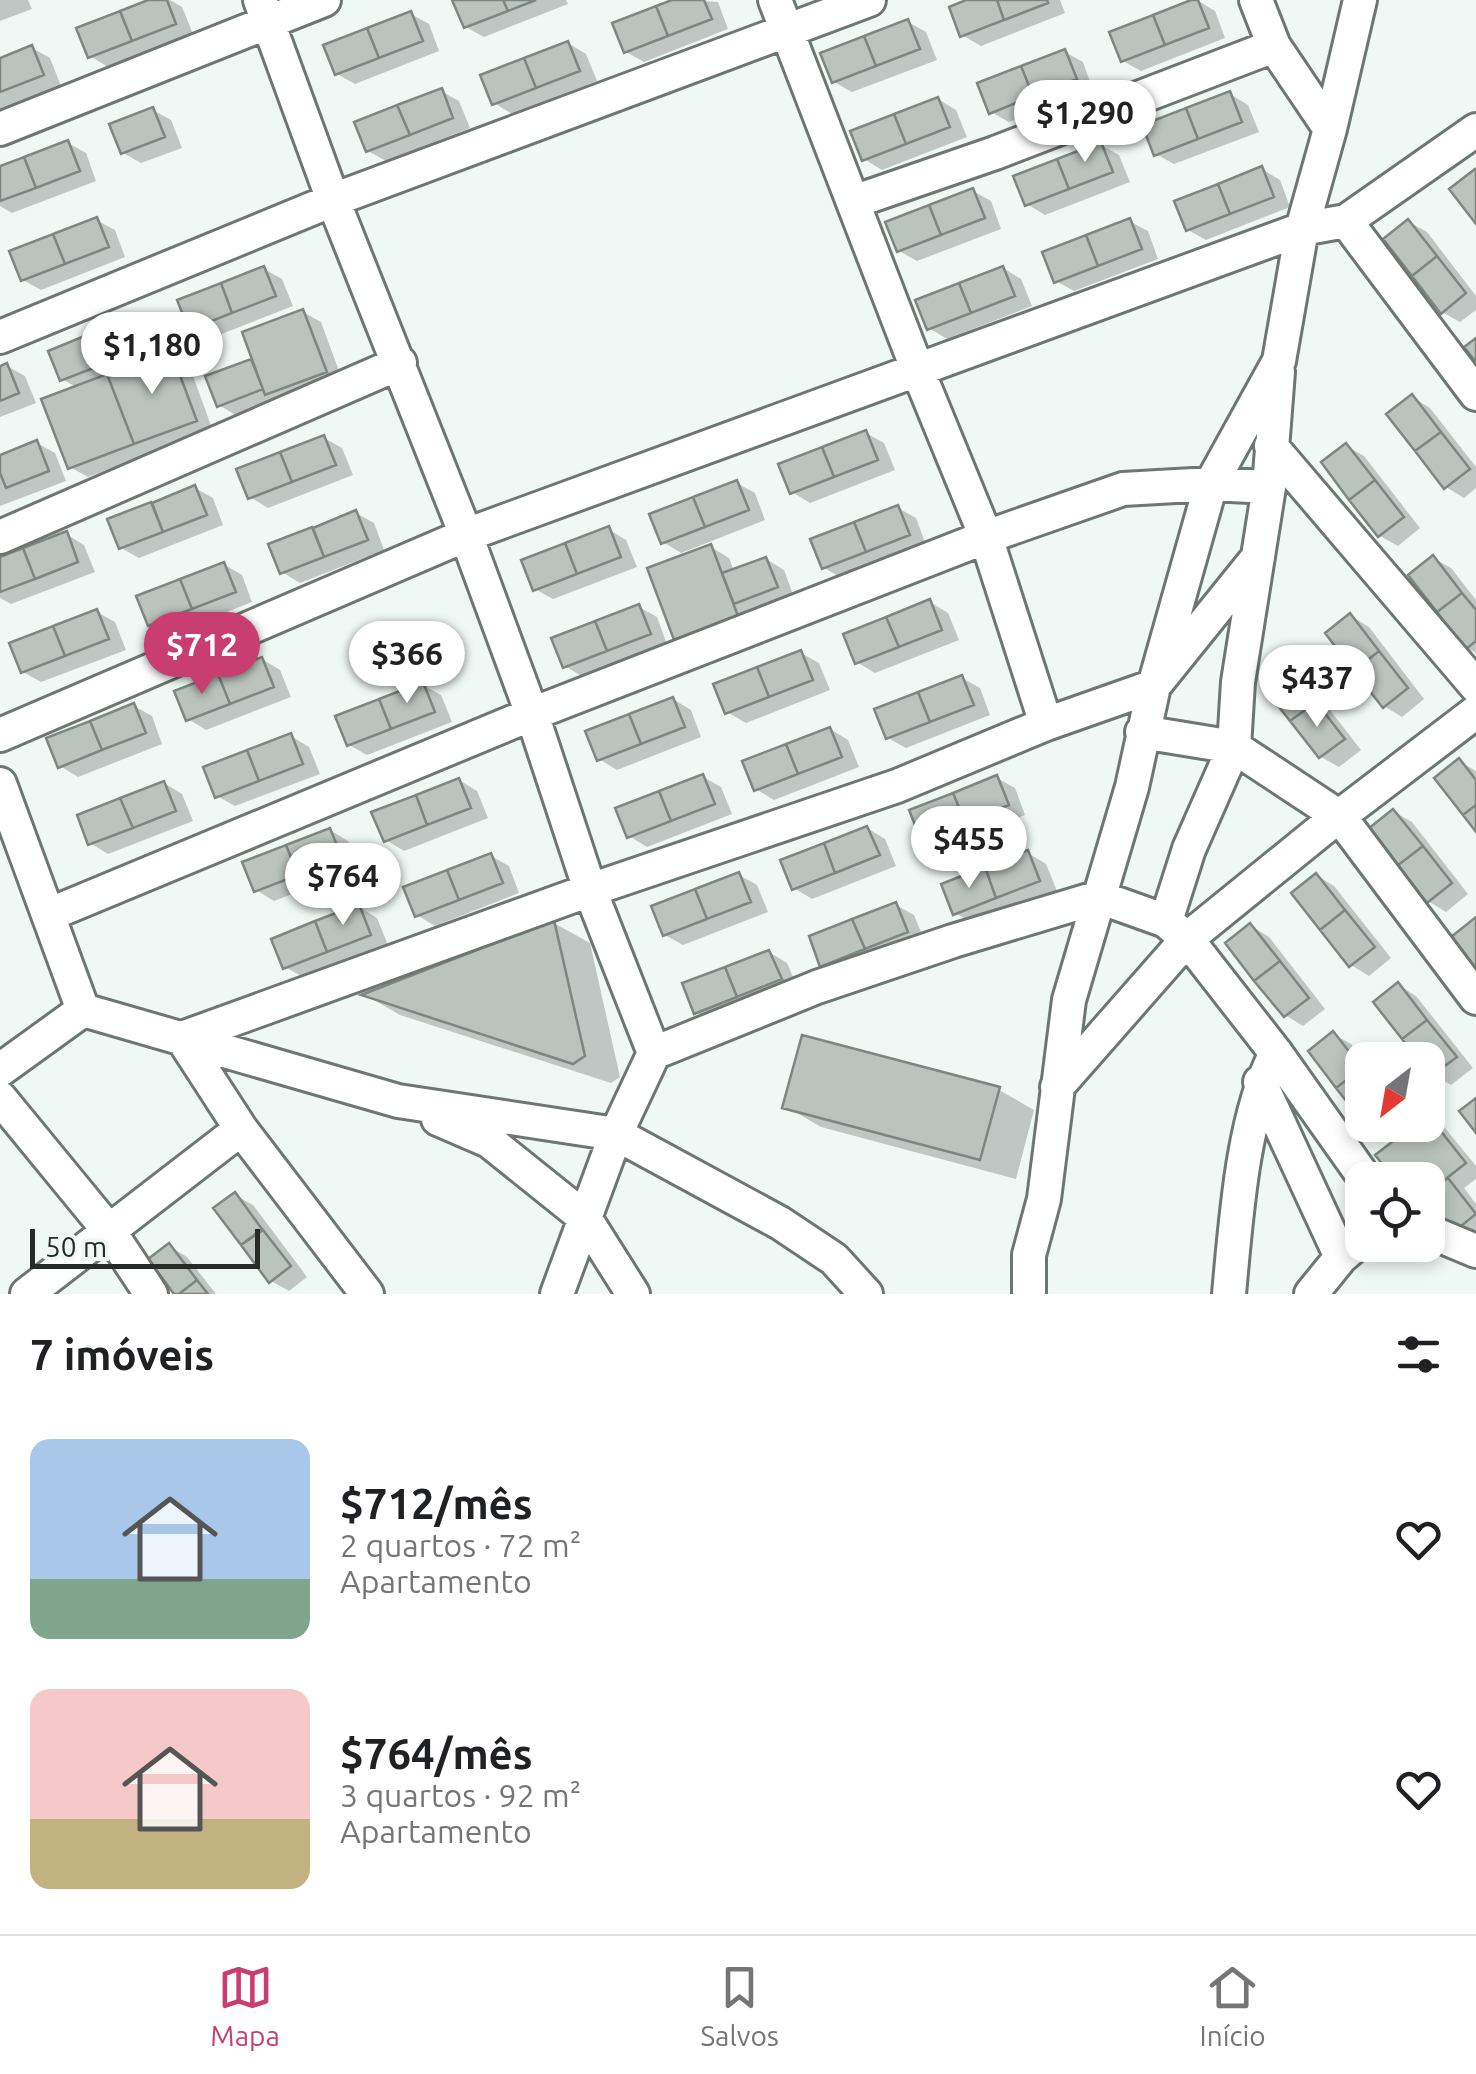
<!DOCTYPE html>
<html lang="pt">
<head>
<meta charset="utf-8">
<style>
  :root { --surface:#fff; --page:#f6f6f6; --text:#202124; --muted:#757577; --line:#e0e0e0; --accent:#c93e71 }
  body { margin:0; font-family:Ubuntu,sans-serif; background:var(--page); color:var(--text); height:100vh; display:flex; flex-direction:column; font-size:38px; white-space:nowrap }
  * { box-sizing:border-box; margin:0 }
  p { font-size:32px; color:var(--muted) }
  .icon { flex:none; width:55px; height:55px; fill:none; stroke:currentColor; stroke-width:2; stroke-linecap:round; stroke-linejoin:round }
  .map { position:relative; height:1294px; overflow:hidden }
  .side { display:flex; flex-direction:column; background:var(--surface); flex:1 }
  .side>* { flex:none }
  .needle { width:65px; rotate:211deg }
  .controls { position:absolute; left:1345px; top:1042px; display:grid; gap:20px }
  .controls a { display:grid; place-items:center; width:100px; height:100px; border-radius:20px; background:var(--surface); box-shadow:0 5px 15px #0003; font-size:50px }
  .scale { position:absolute; left:30px; bottom:25px; width:230px; box-sizing:border-box; padding-left:10px; border:5px solid #262a28; border-top:0; font-size:28px; line-height:35px; white-space:nowrap; color:#262a28; -webkit-text-stroke:8px #eff8f4; paint-order:stroke }
  .price { position:absolute; translate:-50% -85px; padding:0 22px; border-radius:35px; background:#fff; color:#222; font-size:32px; line-height:65px; filter:drop-shadow(0 2px 5px #0008) }
  .price::after { content:''; position:absolute; left:50%; top:60px; width:30px; height:22px; margin-left:-15px; background:inherit; clip-path:polygon(0 0,100% 0,50% 100%) }
  .price.current { background:var(--accent); color:#fff }
  ul { padding:0; list-style:none }
  li { display:flex; align-items:center; gap:30px; height:250px; padding:0 30px }
  li span { display:grid; place-items:center; flex:none; width:280px; height:200px; border-radius:20px; color:#555 }
  li>.icon { margin-inline-start:auto }
  span .icon { width:120px; height:120px; fill:#fffc; stroke-width:1 }
  li b { font-size:42px }
  h2 { display:flex; justify-content:space-between; align-items:center; height:120px; padding:0 30px; font-size:42px }
  .tabs { display:flex; justify-content:space-around; align-items:center; height:140px; border-top:2px solid var(--line); background:var(--surface); font-size:28px; color:var(--muted) }
  .tabs a { display:grid; justify-items:center; gap:5px }
  .tabs .current { color:var(--accent) }
  .map>svg:first-child { display:block }
  .shadow { fill:#0003 }
  .building { fill:#bac3be; stroke:#7d8681; stroke-width:2.5 }
  .lines { fill:none; stroke-linecap:round; stroke-linejoin:round }
  .minor-casing { stroke:#6d7671; stroke-width:38 }
  .minor { stroke:#fff; stroke-width:32 }
</style>
</head>
<body>
<div class="map">
<svg width="1476" height="1294" viewBox="0 0 1476 1294">
  <rect width="100%" height="100%" fill="#eff8f4"/>
  <path class="shadow" d="M0 0H28L32 9 0 21Z
    M155 0H170L182 7 193 34 108 67 90 56Z
    M455 0H566L568 4 484 37 466 27Z
    M679 0 718 2 728 29 644 62 626 52Z
    M973 0H1060L1065 13 981 46 962 35Z
    M1197 0 1215 11 1225 38 1141 71 1123 61Z
    M411 14 429 24 439 51 355 84 337 74Z
    M908 22 926 32 937 60 852 92 834 82Z
    M568 43 586 54 597 81 512 114 494 103Z
    M32 48 50 58 61 86 0 109V60Z
    M1065 52 1083 62 1093 90 1009 122 991 112Z
    M441 91 459 101 470 128 386 161 368 151Z
    M1230 94 1248 105 1259 132 1174 164 1156 154Z
    M938 99 956 110 967 137 882 170 864 159Z
    M153 110 171 120 182 148 141 163 123 153Z
    M68 143 86 153 96 181 12 213 0 206V169Z
    M1101 145 1119 155 1130 182 1045 215 1027 204Z
    M1262 169 1280 180 1290 207 1206 240 1188 230Z
    M973 191 991 201 1001 229 917 261 899 251Z
    M96 220 115 230 125 257 41 290 23 280Z
    M1129 221 1148 231 1158 259 1074 291 1056 281Z
    M1409 222 1427 232 1476 296V310L1460 322 1442 312Z
    M1003 268 1021 279 1032 306 947 339 929 328Z
    M264 269 282 279 293 306 209 339 191 329Z
    M303 312 321 322 343 382 278 399 237 416 219 405 208 378 255 360Z
    M135 319 153 330 164 357 171 354 189 365 213 431 88 477 70 467 78 388 62 379Z
    M7 366 25 376 36 403 0 417V368Z
    M1412 397 1430 408 1476 467V488L1464 498 1446 487Z
    M866 433 884 443 895 470 810 503 792 492Z
    M324 438 342 448 353 475 268 508 250 497Z
    M37 443 55 453 66 481 0 506V458Z
    M1346 446 1364 456 1420 528 1398 546 1380 536Z
    M737 483 755 493 765 520 681 553 663 542Z
    M195 488 213 498 223 525 139 558 121 548 110 520Z
    M898 508 916 518 926 545 842 578 824 568Z
    M356 513 374 523 384 550 300 583 282 572 271 546Z
    M608 529 626 540 637 567 553 599 535 589Z
    M66 534 84 545 95 572 11 604 0 598V560Z
    M711 547 729 558 734 571 766 559 784 570 794 597 694 649 676 638Z
    M1433 558 1451 568 1476 600V653L1467 648Z
    M223 564 242 575 252 602 168 635 150 624Z
    M930 602 948 613 959 640 875 673 857 662Z
    M639 607 657 617 667 644 583 677 565 666Z
    M97 612 115 622 126 650 41 682 23 672Z
    M1351 616 1369 627 1424 699 1402 717 1384 706Z
    M801 653 819 663 830 690 746 723 727 712Z
    M262 659 280 670 291 697 206 730 188 719Z
    M1287 667 1305 678 1361 750 1339 767 1321 757Z
    M962 678 980 688 990 715 906 748 888 738Z
    M423 685 441 695 452 722 367 755 349 745Z
    M673 699 691 710 701 737 617 770 599 759Z
    M134 706 152 716 162 744 78 777 60 766Z
    M830 729 848 740 859 767 774 800 756 789Z
    M291 736 309 747 320 774 235 806 217 796Z
    M1459 761 1476 771V828Z
    M703 777 721 787 732 814 647 847 629 836Z
    M997 778 1015 788 1025 815 941 849 923 838Z
    M459 780 477 791 488 818 404 851 386 840Z
    M164 783 182 794 193 821 108 854 90 843Z
    M1394 812 1412 822 1468 894 1446 912 1428 901Z
    M867 828 885 839 896 866 812 899 794 888Z
    M330 830 348 841 359 868 274 901 256 890Z
    M1028 853 1046 864 1057 891 973 923 955 913Z
    M491 856 509 866 519 893 435 926 417 915Z
    M739 875 757 885 768 912 683 945 665 935Z
    M1316 875 1334 886 1391 958 1369 976 1351 965Z
    M896 905 914 915 925 942 841 975 822 965Z
    M359 907 377 918 388 945 303 977 285 967Z
    M554 923 590 943 620 1077 611 1083 400 1015 367 996Z
    M1251 926 1269 937 1325 1009 1303 1026 1285 1015Z
    M769 952 787 963 798 989 714 1022 696 1012Z
    M1398 985 1416 996 1473 1068 1451 1085 1433 1074 1428 1068V1060H1421Z
    M1333 1034 1351 1044 1363 1060 1362 1117 1311 1051Z
    M999 1090 1034 1110 1016 1179 821 1127 785 1106Z
    M1428 1117 1445 1128 1476 1166V1179L1464 1188 1476 1204V1239L1435 1211 1428 1209V1180H1398L1418 1125H1428Z
    M1371 1125H1396L1386 1133Z
    M235 1195 253 1205 307 1277 289 1291 271 1281 217 1208Z
    M169 1246 187 1257 216 1294H177Z"/>
  <path class="building" d="M148 0H167L176 24 132 41 120 11Z
    M452 0H503L508 11 464 28Z
    M503 0H536L508 11Z
    M672 0H704L712 19 668 36 656 6Z
    M966 0H997L1004 20 960 37 949 7Z
    M997 0H1047L1048 3 1004 20Z
    M1191 0H1198L1209 28 1165 45 1153 15Z
    M656 6 668 36 624 53 612 23Z
    M120 11 132 41 88 58 76 28Z
    M411 11 423 41 379 58 367 28Z
    M1153 15 1165 45 1121 62 1109 32Z
    M908 19 920 49 876 66 864 36Z
    M367 28 379 58 335 75 323 45Z
    M864 36 876 66 832 83 820 53Z
    M568 41 580 71 536 88 524 58Z
    M32 45 44 75 0 92V58Z
    M1065 49 1077 79 1033 96 1021 66Z
    M524 58 536 88 492 105 480 75Z
    M1021 66 1033 96 989 114 977 83Z
    M442 88 453 118 410 135 397 105Z
    M1230 91 1242 122 1198 139 1186 108Z
    M938 97 950 127 906 144 894 114Z
    M397 105 410 135 366 152 354 122Z
    M153 107 165 137 121 154 109 124Z
    M1186 108 1198 139 1154 156 1142 125Z
    M894 114 906 144 862 161 850 131Z
    M68 140 80 171 36 188 24 157Z
    M1101 142 1113 172 1069 189 1057 159Z
    M24 157 36 188 0 201V166Z
    M1057 159 1069 189 1025 206 1013 176Z
    M1262 166 1274 197 1230 214 1218 184Z
    M1475 169 1476 171V224L1449 189Z
    M1218 184 1230 214 1186 231 1174 201Z
    M973 188 985 218 941 235 929 205Z
    M929 205 941 235 897 252 885 222Z
    M97 217 109 247 65 264 53 234Z
    M1130 218 1142 249 1098 266 1086 235Z
    M1408 219 1437 256 1412 276 1383 239Z
    M53 234 65 264 21 281 9 251Z
    M1086 235 1098 266 1054 283 1042 252Z
    M1437 256 1466 293 1441 314 1412 276Z
    M264 266 276 296 232 313 221 283Z
    M1003 266 1015 296 971 313 959 283Z
    M221 283 232 313 189 330 177 300Z
    M959 283 971 313 927 330 915 300Z
    M303 309 327 372 265 395 242 332Z
    M136 316 147 347 104 364 92 333Z
    M92 333 104 364 60 381 48 351Z
    M1476 338V362L1464 347Z
    M171 351 197 421 134 444 107 374Z
    M251 359 263 389 217 407 205 376Z
    M7 363 19 393 0 401V366Z
    M107 374 134 444 68 469 41 399Z
    M1412 394 1441 432 1415 451 1386 414Z
    M866 430 878 460 834 477 822 447Z
    M1441 432 1470 469 1444 489 1415 451Z
    M324 435 336 465 292 482 280 452Z
    M37 440 49 471 6 488 0 473V455Z
    M1346 443 1375 480 1349 500 1321 462Z
    M822 447 834 477 790 494 778 464Z
    M280 452 292 482 248 499 236 469Z
    M737 480 749 510 705 527 693 497Z
    M1375 480 1404 517 1378 537 1349 500Z
    M195 485 207 515 163 532 152 503Z
    M693 497 705 527 661 544 649 514Z
    M151 502 163 532 119 549 107 519Z
    M898 505 910 535 866 552 854 522Z
    M356 510 368 540 324 557 313 528Z
    M854 522 866 552 822 569 810 539Z
    M609 526 621 557 577 574 565 543Z
    M312 527 324 557 280 574 268 544Z
    M67 531 78 562 35 579 23 548Z
    M565 543 577 574 533 591 521 560Z
    M711 544 738 616 674 640 647 568Z
    M23 548 35 579 0 592V557Z
    M1433 555 1462 593 1437 612 1408 575Z
    M766 557 778 587 734 604 722 573Z
    M224 562 236 592 192 609 180 579Z
    M180 579 192 609 148 626 136 596Z
    M1462 593 1476 610V641L1465 650 1437 612Z
    M930 599 942 630 899 647 886 617Z
    M639 604 651 634 607 651 595 621Z
    M97 609 109 639 65 656 53 626Z
    M1350 613 1379 651 1354 671 1325 633Z
    M886 617 899 647 855 664 843 634Z
    M595 621 607 651 563 668 551 638Z
    M53 626 65 656 21 673 9 643Z
    M801 650 813 680 769 697 757 667Z
    M1379 651 1408 688 1383 708 1354 671Z
    M262 657 274 687 230 704 218 674Z
    M1287 664 1316 702 1290 721 1261 684Z
    M757 667 769 697 725 714 713 684Z
    M218 674 230 704 186 721 174 691Z
    M962 675 974 705 930 722 918 692Z
    M423 682 435 712 391 729 379 699Z
    M918 692 930 722 886 739 874 709Z
    M673 697 685 727 641 744 629 714Z
    M379 699 391 729 347 746 335 716Z
    M1316 702 1345 739 1319 758 1290 721Z
    M134 703 146 733 102 750 90 721Z
    M629 714 641 744 597 761 585 731Z
    M90 721 102 750 58 768 46 738Z
    M830 727 842 757 798 774 786 744Z
    M291 733 303 764 259 781 247 750Z
    M786 744 798 774 754 791 742 761Z
    M247 750 259 781 215 798 203 767Z
    M1459 758 1476 780V805L1463 815 1434 778Z
    M703 774 715 804 671 821 659 791Z
    M997 775 1009 805 965 822 953 793Z
    M459 778 471 808 427 825 416 795Z
    M164 781 176 811 133 828 120 798Z
    M659 791 671 821 627 838 615 808Z
    M953 793 965 822 921 840 909 810Z
    M416 795 427 825 384 842 371 812Z
    M120 798 133 828 88 845 77 815Z
    M1476 805V832L1463 815Z
    M1393 809 1423 846 1397 866 1368 829Z
    M867 826 880 855 835 873 824 843Z
    M330 828 342 858 298 875 286 845Z
    M824 843 835 873 792 890 780 860Z
    M286 845 298 875 254 892 242 862Z
    M1423 846 1452 883 1427 903 1397 866Z
    M1028 850 1040 881 996 898 985 867Z
    M491 853 503 883 459 900 447 870Z
    M985 867 996 898 953 915 941 884Z
    M447 870 459 900 415 917 403 887Z
    M739 872 751 902 707 919 695 889Z
    M1316 873 1345 910 1320 930 1291 893Z
    M695 889 707 919 663 936 651 906Z
    M896 902 908 932 865 949 852 919Z
    M359 904 371 935 327 952 315 921Z
    M1345 910 1375 947 1349 967 1320 930Z
    M1476 917V969L1451 937Z
    M852 919 865 949 820 967 809 936Z
    M554 920 585 1056 573 1064 361 995Z
    M315 921 327 952 283 969 271 939Z
    M1250 923 1280 961 1254 981 1225 943Z
    M769 950 782 979 737 997 725 967Z
    M1280 961 1309 998 1284 1017 1254 981Z
    M725 967 737 997 694 1014 682 983Z
    M1398 982 1427 1020 1402 1039 1373 1002Z
    M1427 1020 1457 1057 1431 1076 1428 1072V1060H1418L1402 1039Z
    M1333 1031 1362 1068 1336 1088 1308 1051Z
    M802 1035 1000 1087 980 1160 782 1108Z
    M1362 1068V1121L1336 1088Z
    M1476 1098V1133L1459 1111Z
    M1428 1115 1466 1163 1428 1193V1180H1395L1375 1155 1414 1125H1428Z
    M1448 1178 1476 1214 1451 1234 1428 1205V1193Z
    M235 1192 262 1229 241 1245 213 1208Z
    M263 1230 291 1266 269 1283 241 1245Z
    M169 1243 197 1280 179 1294H174L148 1259Z
    M197 1280 208 1294H179Z"/>
  <g class="lines">
    <defs>
      <path id="minor" d="M260 0 333 200 466 535 532 714 590 890 654 1053
        M775 0 918 371 986 537 1046 724
        M1256 0 1274 46
        M0 129 324 0
        M853 202 995 153 1274 46 1330 129
        M1346 221 1476 130
        M0 337 333 200 869 0
        M1271 446 1476 686
        M0 537 400 363
        M1142 732 1234 747 1340 817 1476 998
        M0 735 466 535 1302 229 1346 221 1476 394
        M0 784 83 1010
        M48 915 532 714 986 537 1123 489 1211 484 1269 487
        M1166 921 1189 849 1234 747 1238 682 1269 487 1278 372
        M83 1010 398 1101 616 1134 780 1223 834 1259 866 1294
        M0 1070 83 1010
        M1260 1082 1341 1257
        M1057 1087 1187 939 1320 831 1476 712
        M0 1098 110 1232 151 1294
        M438 1119 489 1141 585 1218 633 1294
        M1428 1231 1476 1251
        M27 1294 241 1129
        M367 1294 241 1129 182 1038 590 890 897 786 1046 724 1154 686 1258 557
        M557 1294 616 1134 654 1053 817 987 953 941 1099 897 1166 921 1187 939 1276 1053 1366 1180
        M1029 1294V1255L1044 1199 1069 1000 1132 787 1154 686 1211 484 1279 361 1302 229 1330 129 1360 0
        M1229 1294C1236 1220 1242 1118 1276 1053
        M1311 1294 1341 1257 1362 1239"/>
    </defs>
    <use href="#minor" class="minor-casing"/>
    <use href="#minor" class="minor"/>
  </g>
</svg>
<div class="controls">
<a><svg class="needle" viewBox="-14 -14 28 28"><path d="M0-13l5 13h-10z" fill="#e53935"/><path d="M0 13l5-13h-10z" fill="#757577"/></svg></a>
<a><svg class="icon" aria-label="locate" viewBox="0 0 24 24"><circle cx="12" cy="12" r="6"/><path d="M12 2v4M12 18v4M2 12h4M18 12h4"/></svg></a>
</div>
<div class="scale">50 m</div>
<b class="price" style="left:1085px;top:165px">$1,290</b>
<b class="price" style="left:152px;top:397px">$1,180</b>
<b class="price current" style="left:202px;top:697px">$712</b>
<b class="price" style="left:407px;top:706px">$366</b>
<b class="price" style="left:1317px;top:730px">$437</b>
<b class="price" style="left:969px;top:891px">$455</b>
<b class="price" style="left:343px;top:928px">$764</b>
</div>
<section class="side">
<h2>7 imóveis<svg class="icon" aria-label="filters" viewBox="0 0 24 24"><path d="M4 7h16M4 17h16"/><circle cx="9" cy="7" r="2"/><circle cx="15" cy="17" r="2"/></svg></h2>
<ul>
<li><span style="background:linear-gradient(#a9c7e8 70%,#7fa58c 0)"><svg class="icon" aria-label="home" viewBox="0 0 24 24"><path d="M3 11l9-7 9 7M6 9v11h12V9"/></svg></span><div><b>$712/mês</b><p>2 quartos · 72 m²</p><p>Apartamento</p></div><svg class="icon" aria-label="heart" viewBox="0 0 24 24"><path d="M12 20l-8-8c-3-5 5-10 8-4 3-6 11-1 8 4z"/></svg></li>
<li><span style="background:linear-gradient(#f6c9c9 65%,#c2b280 0)"><svg class="icon" aria-label="home" viewBox="0 0 24 24"><path d="M3 11l9-7 9 7M6 9v11h12V9"/></svg></span><div><b>$764/mês</b><p>3 quartos · 92 m²</p><p>Apartamento</p></div><svg class="icon" aria-label="heart" viewBox="0 0 24 24"><path d="M12 20l-8-8c-3-5 5-10 8-4 3-6 11-1 8 4z"/></svg></li>
</ul>
</section>
<nav class="tabs">
<a class="current"><svg class="icon" aria-label="map" viewBox="0 0 24 24"><path d="M3 6l6-2 6 2 6-2v14l-6 2-6-2-6 2zM9 4v14M15 6v14"/></svg>Mapa</a>
<a><svg class="icon" aria-label="saved" viewBox="0 0 24 24"><path d="M7 4h10v16l-5-4-5 4z"/></svg>Salvos</a>
<a><svg class="icon" aria-label="home" viewBox="0 0 24 24"><path d="M3 11l9-7 9 7M6 9v11h12V9"/></svg>Início</a>
</nav>
</body>
</html>
